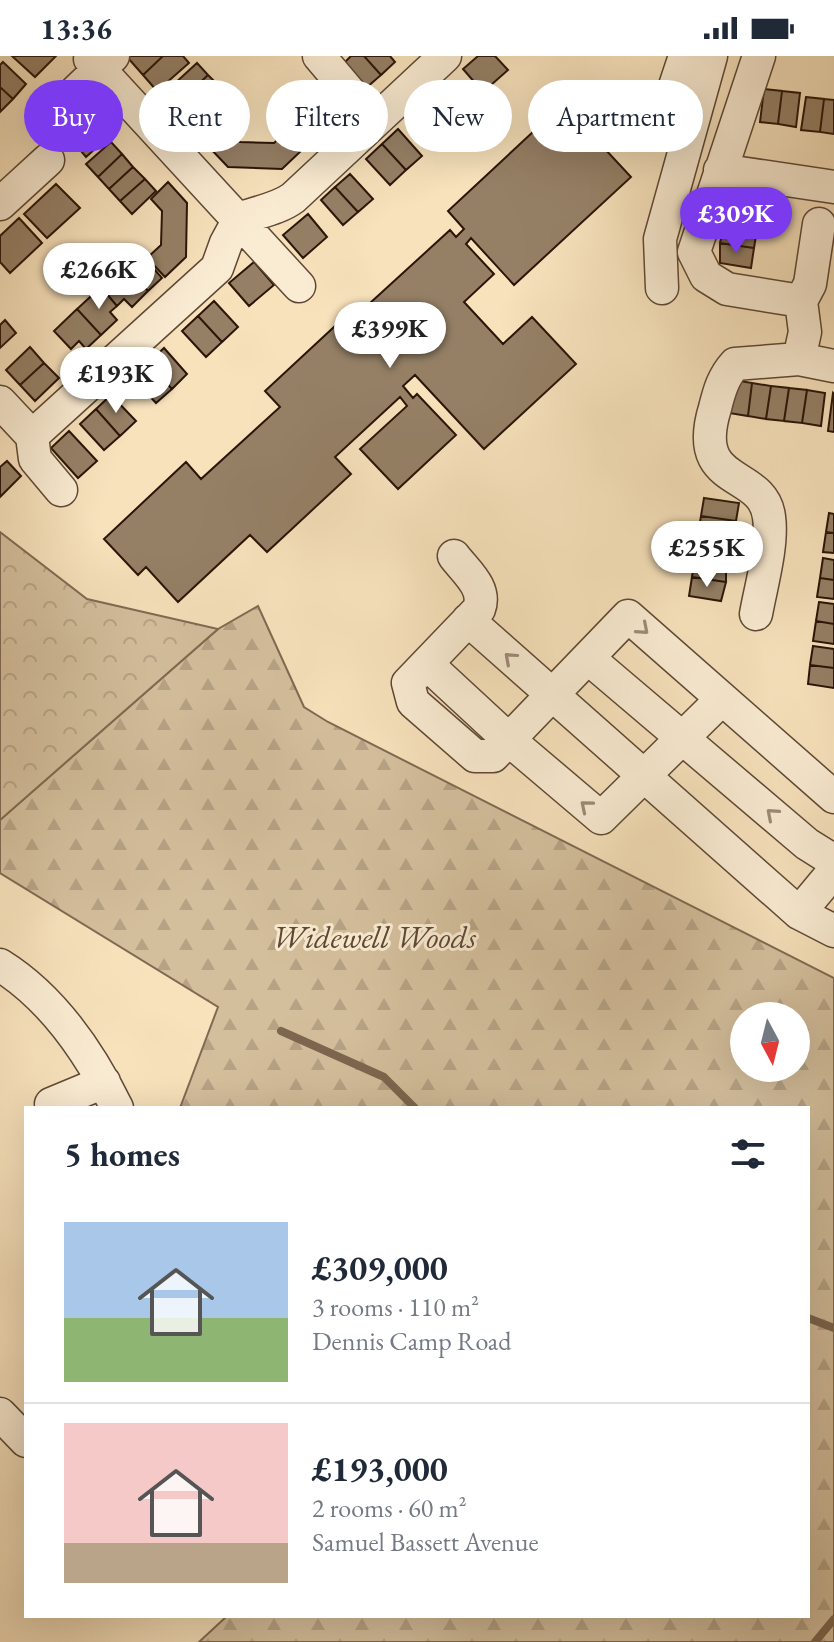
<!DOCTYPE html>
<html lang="en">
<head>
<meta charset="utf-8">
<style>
  :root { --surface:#fff; --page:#f6f6f7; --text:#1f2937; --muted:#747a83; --line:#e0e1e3; --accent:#7c3aed }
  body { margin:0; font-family:"EB Garamond",serif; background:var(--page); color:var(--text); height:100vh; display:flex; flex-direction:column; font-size:30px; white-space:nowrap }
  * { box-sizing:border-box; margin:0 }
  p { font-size:26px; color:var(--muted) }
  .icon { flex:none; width:44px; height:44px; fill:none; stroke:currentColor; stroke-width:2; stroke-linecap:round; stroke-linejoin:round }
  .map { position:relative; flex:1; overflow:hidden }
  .side { position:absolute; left:24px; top:1050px; width:786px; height:512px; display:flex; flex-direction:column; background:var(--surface); border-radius:0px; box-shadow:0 8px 32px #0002 }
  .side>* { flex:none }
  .hud { position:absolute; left:24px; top:24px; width:786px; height:72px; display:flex; gap:16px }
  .needle { width:52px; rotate:173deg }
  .fabs { position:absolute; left:730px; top:946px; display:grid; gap:16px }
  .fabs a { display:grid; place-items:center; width:80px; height:80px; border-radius:50%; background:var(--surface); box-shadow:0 8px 32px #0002; font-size:40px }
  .price { position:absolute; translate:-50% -68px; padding:0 18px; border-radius:28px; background:#fff; color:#222; font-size:26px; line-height:52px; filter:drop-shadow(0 2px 4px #0008) }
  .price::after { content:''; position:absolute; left:50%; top:48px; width:24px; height:18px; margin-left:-12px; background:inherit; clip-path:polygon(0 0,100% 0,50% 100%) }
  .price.selected { background:var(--accent); color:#fff }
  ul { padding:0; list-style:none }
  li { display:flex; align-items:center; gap:24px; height:200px; padding:0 40px }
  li+li { border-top:2px solid var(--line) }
  li span { display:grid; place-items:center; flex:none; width:224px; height:160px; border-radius:0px; color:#555 }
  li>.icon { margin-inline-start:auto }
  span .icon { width:96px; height:96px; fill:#fffc; stroke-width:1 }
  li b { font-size:34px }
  h2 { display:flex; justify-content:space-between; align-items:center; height:96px; padding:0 40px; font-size:34px }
  .chip { padding:0 28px; border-radius:36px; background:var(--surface); box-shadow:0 8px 32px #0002; font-size:28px; line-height:72px }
  .chip.selected { background:var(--accent); color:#fff }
  .status { display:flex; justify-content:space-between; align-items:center; height:56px; padding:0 40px; background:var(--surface); direction:ltr }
  .status svg { height:22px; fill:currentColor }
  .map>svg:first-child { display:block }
  .forest { fill:url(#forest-firs); stroke:#806a52; stroke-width:2; fill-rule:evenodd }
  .park { fill:url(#park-crowns); stroke:#806a52; stroke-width:2 }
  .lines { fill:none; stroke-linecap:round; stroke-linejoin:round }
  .stream { stroke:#7c664f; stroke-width:8 }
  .building { fill:#958066; stroke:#2b1508; stroke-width:2 }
  .minor-casing { stroke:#5e4835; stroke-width:35 }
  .minor { stroke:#faecd3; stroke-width:32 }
  .oneway { stroke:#9d8b78 }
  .labels { text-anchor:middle; stroke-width:6; stroke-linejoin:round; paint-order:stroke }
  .park-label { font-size:32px; font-style:italic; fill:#5e4835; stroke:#faecd3 }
</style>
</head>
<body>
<div class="status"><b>13:36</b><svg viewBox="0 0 49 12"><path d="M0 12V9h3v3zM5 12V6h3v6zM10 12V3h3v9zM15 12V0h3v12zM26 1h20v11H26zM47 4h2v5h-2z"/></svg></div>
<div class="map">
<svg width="834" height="1586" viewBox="0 0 834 1586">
  <defs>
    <pattern id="forest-firs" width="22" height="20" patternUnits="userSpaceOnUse" patternTransform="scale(2)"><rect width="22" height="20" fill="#d4bf9d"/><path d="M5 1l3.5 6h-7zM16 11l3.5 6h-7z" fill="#b6a386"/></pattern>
    <pattern id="park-crowns" width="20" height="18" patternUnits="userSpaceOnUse" patternTransform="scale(2)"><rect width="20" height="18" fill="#d4bf9d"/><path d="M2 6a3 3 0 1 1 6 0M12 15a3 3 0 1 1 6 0" fill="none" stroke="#b6a386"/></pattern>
  </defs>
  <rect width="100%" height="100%" fill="#f7e2bc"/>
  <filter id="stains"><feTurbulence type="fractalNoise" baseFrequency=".0025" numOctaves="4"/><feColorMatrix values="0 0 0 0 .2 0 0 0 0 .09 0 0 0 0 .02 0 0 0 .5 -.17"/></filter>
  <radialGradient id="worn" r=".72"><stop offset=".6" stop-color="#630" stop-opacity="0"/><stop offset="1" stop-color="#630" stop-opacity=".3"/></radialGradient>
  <path class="forest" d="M258 550 304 651 328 666 834 922V1586H199L227 1560H808V1052H180L218 951 0 817V764L218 573ZM744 960H796V1012H744Z"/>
  <path class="park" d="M0 476 87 543 218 573 0 764Z"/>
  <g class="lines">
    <path class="stream" d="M281 975 384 1021 415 1052
      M808 1262 834 1272
      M815 1586 834 1563"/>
  </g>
  <path class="building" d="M12 0H56L35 21Z
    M130 0H163L143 19 128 2Z
    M163 0H183L189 7 157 35 143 19Z
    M351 0H364L381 19 366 32 344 7Z
    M364 0H390L395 6 381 19Z
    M478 0H495L508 14 483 36 463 13Z
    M3 6 26 28 13 43 0 31V9Z
    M197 7 208 19 184 42 173 29Z
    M208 19 220 31 195 54 184 42Z
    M327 26 349 51 335 63 314 38Z
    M448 28 472 53 457 68 432 42Z
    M0 31 13 43 0 56Z
    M220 31 231 44 207 67 195 54Z
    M764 33 782 35 778 68 760 66Z
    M782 35 800 37 796 71 778 68Z
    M314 38 335 63 322 75 300 50Z
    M88 39 103 56 72 84 57 68Z
    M806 41 824 43 820 76 801 74Z
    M432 42 457 68 441 82 417 56Z
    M824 43 834 44V78L820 76Z
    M231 44 243 56 218 79 207 67Z
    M563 48 631 121 514 229 471 182 466 188 494 218 464 246 503 288 532 261 576 308 484 393 415 319 403 330 413 342 417 338 456 379 398 433 360 393 407 350 400 341 335 401 351 418 267 496 250 479 178 546 146 511 138 519 104 483 186 406 201 423 280 351 265 335 348 258 361 272 367 267 358 258 450 174 456 181 464 173 448 155Z
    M300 50 322 75 309 86 287 62Z
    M103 56 118 72 86 101 72 84Z
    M226 72 240 86 274 87 286 76 302 94 282 113 228 111 207 89Z
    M398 73 422 100 406 114 382 88Z
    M111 86 122 98 98 121 86 108Z
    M382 88 406 114 390 129 366 103Z
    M122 98 133 111 109 133 98 121Z
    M133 111 145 123 120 145 109 133Z
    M350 118 373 143 358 156 335 131Z
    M145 123 156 135 132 158 120 145Z
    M168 126 187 147 186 201 165 221 147 202 161 189 162 155 151 143Z
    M56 128 80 152 47 182 24 158Z
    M731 129 769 135 766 154 726 148Z
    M335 131 358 156 343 169 321 144Z
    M726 148 766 154 763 174 725 168Z
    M308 158 327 181 303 202 283 179Z
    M19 162 42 187 10 217 0 206V180Z
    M725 168 757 173 754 192 720 187Z
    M720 187 754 192 751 212 720 207Z
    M139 196 162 222 148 235 124 210Z
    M254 206 274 229 249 250 229 227Z
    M124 210 148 235 132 251 124 243 117 250 101 231Z
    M101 231 117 250 110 256 117 264 101 279 77 253Z
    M214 245 238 271 222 286 198 260Z
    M77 253 101 279 86 293 79 285 71 293 54 275Z
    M198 260 222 286 206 301 182 275Z
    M5 264 16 277 0 292V269Z
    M30 291 44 307 20 329 6 314Z
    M164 292 187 318 172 333 148 307Z
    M44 307 59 322 35 345 20 329Z
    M148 307 172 333 156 347 132 321Z
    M734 324 752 327 748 360 729 357Z
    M752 327 771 330 766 363 748 360Z
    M771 330 789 332 784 365 766 363Z
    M789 332 807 334 802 367 784 365Z
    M807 334 825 337 821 370 802 367Z
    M833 337 834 338V376L828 375Z
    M111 339 136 365 120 380 96 353Z
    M96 353 120 380 104 394 80 368Z
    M69 375 97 405 78 422 51 392Z
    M7 405 21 420 0 441V411Z
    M704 442 739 447 736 465 701 460Z
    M829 457 834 458V477L826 476Z
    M701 460 736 465 733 483 698 478Z
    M826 476 834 477V497L823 496Z
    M698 478 733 483 730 501 695 496Z
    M695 502 726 506V526L692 521Z
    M823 502 834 504V524L820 522Z
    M692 521 726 526 721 545 689 540Z
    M820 522 834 524V543L817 541Z
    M819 546 834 548V568L816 565Z
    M816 565 834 568V588L813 585Z
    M813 590 834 593V612L810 609Z
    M810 609 834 612V632L808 628Z"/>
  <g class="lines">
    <defs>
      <path id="minor" d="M319 0 374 65
        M759 0 694 196 706 220 727 233 801 245
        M90 3 299 230
        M66 45 113 0
        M657 56 671 42 685 0
        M720 114 834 131
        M0 148 48 104
        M662 232 660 183 711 0
        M799 303 805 276 801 245 810 228 819 168
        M0 346 32 380 217 212 226 187 239 163C257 156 278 153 293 142L445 0
        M32 380 35 403 61 434
        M454 500C466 516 487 532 479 553L408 627 413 646 475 700H493L628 560 834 741
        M756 558C761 530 773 489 769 461 763 412 690 433 715 352 719 336 723 321 735 308L799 303 834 310
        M468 564 799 857 834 875
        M588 602 807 788 834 805
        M427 608 509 684 601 762 722 643
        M799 857 834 815
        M0 909C53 942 90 997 117 1052
        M51 1048 104 1026
        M0 1358 26 1385"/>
    </defs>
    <use href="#minor" class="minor-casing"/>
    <use href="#minor" class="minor"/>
  </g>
  <defs><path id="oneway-chevron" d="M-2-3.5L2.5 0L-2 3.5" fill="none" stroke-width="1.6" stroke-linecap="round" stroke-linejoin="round" transform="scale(2)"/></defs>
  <g class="oneway">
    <use href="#oneway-chevron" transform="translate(643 573) rotate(41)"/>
    <use href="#oneway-chevron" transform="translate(510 602) rotate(-138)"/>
    <use href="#oneway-chevron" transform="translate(586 750) rotate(-140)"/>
    <use href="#oneway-chevron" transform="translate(772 758) rotate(-139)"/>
  </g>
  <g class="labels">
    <g class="park-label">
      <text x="374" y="892">Widewell Woods</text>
    </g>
  </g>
  <rect width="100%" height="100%" filter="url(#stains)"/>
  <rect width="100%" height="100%" fill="url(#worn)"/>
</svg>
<div class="fabs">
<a><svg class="needle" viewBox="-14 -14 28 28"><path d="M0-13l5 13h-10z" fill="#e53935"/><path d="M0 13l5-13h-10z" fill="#747a83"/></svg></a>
</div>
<b class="price selected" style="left:736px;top:199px">£309K</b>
<b class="price" style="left:99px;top:255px">£266K</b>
<b class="price" style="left:390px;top:314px">£399K</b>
<b class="price" style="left:116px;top:359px">£193K</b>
<b class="price" style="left:707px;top:533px">£255K</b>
<div class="hud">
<a class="chip selected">Buy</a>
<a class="chip">Rent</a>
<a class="chip">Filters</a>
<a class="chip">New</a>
<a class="chip">Apartment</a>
</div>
<section class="side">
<h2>5 homes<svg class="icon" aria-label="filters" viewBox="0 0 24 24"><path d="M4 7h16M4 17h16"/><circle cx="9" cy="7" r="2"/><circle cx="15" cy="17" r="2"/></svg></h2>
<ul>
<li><span style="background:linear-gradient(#a9c7e8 60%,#8fb573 0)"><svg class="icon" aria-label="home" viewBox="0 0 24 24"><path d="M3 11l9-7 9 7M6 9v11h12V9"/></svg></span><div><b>£309,000</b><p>3 rooms · 110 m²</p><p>Dennis Camp Road</p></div></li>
<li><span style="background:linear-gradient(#f6c9c9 75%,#b9a48a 0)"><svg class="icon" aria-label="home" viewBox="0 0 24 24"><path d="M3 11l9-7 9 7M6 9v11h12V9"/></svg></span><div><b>£193,000</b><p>2 rooms · 60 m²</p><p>Samuel Bassett Avenue</p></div></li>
</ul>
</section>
</div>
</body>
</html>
